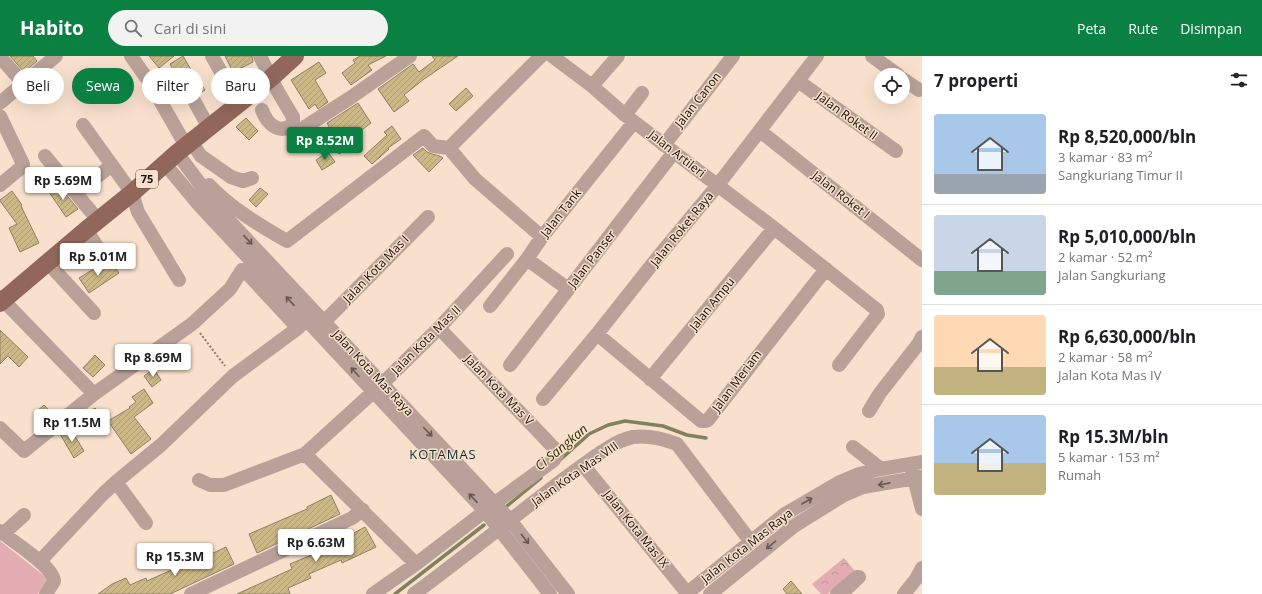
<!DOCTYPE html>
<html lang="id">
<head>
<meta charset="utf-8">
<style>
  :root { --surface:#fff; --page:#f2f2f2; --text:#202124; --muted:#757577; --line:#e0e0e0; --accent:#0b8043 }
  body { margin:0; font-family:"Open Sans",sans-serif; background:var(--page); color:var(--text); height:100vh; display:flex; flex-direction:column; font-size:15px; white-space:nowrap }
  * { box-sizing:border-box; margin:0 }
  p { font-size:13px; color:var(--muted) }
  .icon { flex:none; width:22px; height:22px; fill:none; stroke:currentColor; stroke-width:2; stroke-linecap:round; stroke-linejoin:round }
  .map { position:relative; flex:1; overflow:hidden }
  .details { display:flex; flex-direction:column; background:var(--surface); width:340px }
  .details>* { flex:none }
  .hud { position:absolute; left:12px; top:12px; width:380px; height:36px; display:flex; gap:8px }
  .buttons { position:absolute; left:874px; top:12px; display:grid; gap:8px }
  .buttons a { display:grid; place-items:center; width:36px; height:36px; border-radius:50%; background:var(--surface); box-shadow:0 4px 16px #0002; font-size:20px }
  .price { position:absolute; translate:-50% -34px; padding:0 9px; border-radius:4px; background:#fff; color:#222; font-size:13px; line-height:26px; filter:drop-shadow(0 1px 2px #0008) }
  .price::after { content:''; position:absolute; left:50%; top:24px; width:12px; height:9px; margin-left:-6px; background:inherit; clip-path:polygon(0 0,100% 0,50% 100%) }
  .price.on { background:var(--accent); color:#fff }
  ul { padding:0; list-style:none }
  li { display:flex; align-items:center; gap:12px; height:100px; padding:0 12px }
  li+li { border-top:1px solid var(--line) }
  li span { display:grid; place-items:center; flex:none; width:112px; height:80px; border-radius:4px; color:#555 }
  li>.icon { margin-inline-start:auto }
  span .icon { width:48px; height:48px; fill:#fffc; stroke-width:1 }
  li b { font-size:17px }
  h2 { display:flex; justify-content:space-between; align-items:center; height:48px; padding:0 12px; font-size:17px }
  .tag { padding:0 14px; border-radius:18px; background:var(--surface); box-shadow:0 4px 16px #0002; font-size:14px; line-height:36px }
  .tag.on { background:var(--accent); color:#fff }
  header { display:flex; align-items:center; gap:24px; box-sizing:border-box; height:56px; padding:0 20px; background:var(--accent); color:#fff }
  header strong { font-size:19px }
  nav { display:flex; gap:22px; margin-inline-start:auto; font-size:14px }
  .search { width:280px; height:36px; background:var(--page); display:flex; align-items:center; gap:10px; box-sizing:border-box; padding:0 14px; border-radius:22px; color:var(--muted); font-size:15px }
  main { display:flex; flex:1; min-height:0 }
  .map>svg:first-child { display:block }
  .park { fill:url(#park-crowns) }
  .pitch { fill:#e2acb2 }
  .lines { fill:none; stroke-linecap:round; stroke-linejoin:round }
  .stream { stroke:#80825c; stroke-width:3.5 }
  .building { fill:url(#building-hatch); stroke:#8b8169 }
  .path { stroke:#8a7a6c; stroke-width:2; stroke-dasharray:2 2; stroke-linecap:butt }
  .minor { stroke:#b9a199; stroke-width:14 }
  .major { stroke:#92675b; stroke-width:18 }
  .oneway { stroke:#675850 }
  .labels { text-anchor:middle; stroke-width:3; stroke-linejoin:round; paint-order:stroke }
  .shield { fill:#f8e0cc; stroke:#594d42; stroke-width:1 }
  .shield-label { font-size:11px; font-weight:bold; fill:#150e07 }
  .street-label { font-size:12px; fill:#150e07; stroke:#f8e0cc }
  .water-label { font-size:13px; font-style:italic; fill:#2b2e04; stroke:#f8e0cc }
  .neighbourhood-label { font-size:13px; letter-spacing:1px; fill:#0f3230; stroke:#f8e0cc }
</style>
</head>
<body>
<header>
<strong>Habito</strong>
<div class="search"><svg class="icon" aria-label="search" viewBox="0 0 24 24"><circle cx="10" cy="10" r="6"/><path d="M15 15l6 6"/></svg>Cari di sini</div>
<nav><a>Peta</a><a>Rute</a><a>Disimpan</a></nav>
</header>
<main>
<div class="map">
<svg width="922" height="538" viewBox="0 0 922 538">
  <defs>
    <pattern id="park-crowns" width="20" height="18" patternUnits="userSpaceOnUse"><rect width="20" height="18" fill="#e2acb2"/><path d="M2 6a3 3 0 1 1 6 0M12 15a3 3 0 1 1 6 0" fill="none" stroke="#c19398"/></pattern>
    <pattern id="building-hatch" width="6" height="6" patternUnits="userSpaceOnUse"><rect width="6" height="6" fill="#ccb886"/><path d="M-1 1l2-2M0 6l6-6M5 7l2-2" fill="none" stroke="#ae9d72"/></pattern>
  </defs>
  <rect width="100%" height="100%" fill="#f8e0cc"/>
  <path class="park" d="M844 502 855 515 828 538H821L812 528Z"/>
  <path class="pitch" d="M0 485 47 522 38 538H0Z"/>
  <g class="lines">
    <path class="stream" d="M560 404 589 378 608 369 625 365 663 370 687 379 706 382
      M507 450 541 422
      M395 538 484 469"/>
  </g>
  <path class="building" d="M10 0H33L37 5 24 16Z
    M149 0H174L159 12Z
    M183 0 194 19V18L205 34 200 37 193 26 190 23 186 22 179 25 170 8Z
    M225 0H252L253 6 233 16Z
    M360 0H386L368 9 372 14 351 29 342 17 355 7 353 4Z
    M432 0H458L424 23 404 39 409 45 394 56 378 33 413 8 419 16 435 4Z
    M319 6 326 17 315 24 328 46 318 53 315 48 309 53 291 24Z
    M178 29 179 34 184 45 179 47 171 33Z
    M466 32 473 40 456 55 449 48Z
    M358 47 371 67 354 80 358 86 339 98 330 82 334 80 327 67Z
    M246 62 258 75 249 84 236 71Z
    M392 70 401 83 388 92 389 93 372 108 364 100 387 79 384 76Z
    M423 92 427 96 432 98 440 100 443 102 429 116 413 99Z
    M328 96 335 106 322 114 316 104Z
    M59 130 78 153 66 161 49 136Z
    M260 132 268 138 256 151 249 144Z
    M12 135 22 149 21 150 39 187 20 196 9 172 17 168 0 145V144Z
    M112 207 119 217 89 237 79 222 100 209 106 210Z
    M0 274 28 301 19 311 8 300 0 308Z
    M95 299 105 309 93 321 83 312Z
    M154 313 161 324 152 331 144 320Z
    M144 333 153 347 134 361 151 383 131 398 108 365 130 352 129 351 136 346 132 341Z
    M44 349 54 359 47 365 37 355Z
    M95 352 105 365 95 371 86 358Z
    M70 372 84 395 74 402 60 378Z
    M331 439 340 458 257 497 249 478 307 453V451Z
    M365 471 376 491 342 507 341 504 309 518 311 522 288 532 290 538H237L292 513 290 508 314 498 312 493 324 488 326 492Z
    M226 491 234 508 170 538H98L112 528 126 522 130 529 146 522 147 525 176 512 177 514Z
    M791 525 802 538H787L783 533Z"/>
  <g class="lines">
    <path class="path" d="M200 277 225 310"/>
    <path class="minor" d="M131 0 150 27 186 90
      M212 0 239 48
      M260 0 277 34 293 61V68C280 80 267 68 262 54
      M552 0 592 30 625 59 774 172 877 254 878 258 839 309
      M872 0 898 19
      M0 1 23 27
      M903 23 919 34
      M798 25 896 95
      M186 30 209 72
      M592 30 618 0
      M0 47 56 0
      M625 59 642 37
      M0 60 23 108V110L0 129
      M83 69 132 137 138 156 179 224
      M305 71 350 42 410 0
      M760 75 922 204
      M191 86 201 100 231 121 243 125 252 122
      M664 89 733 0
      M449 92 541 0
      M177 97 221 156 510 464 568 538
      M45 100 98 164
      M165 108 200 150 485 455 550 538
      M209 129C231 152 259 169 287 185L424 80 433 90 449 92 475 123 542 181
      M76 137 112 109
      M86 174 105 202
      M527 203 568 233
      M48 207 94 257
      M0 241 94 338
      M490 250 527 203 542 181 634 66
      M318 272 428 161
      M439 272 555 393 557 399 554 404 495 447
      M597 278 701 365H705L708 364 826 213
      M510 309 674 96
      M650 323 774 172
      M543 343 597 278 658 201 717 130 817 0
      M869 355 880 337 919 287 922 281
      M0 372 24 395 94 338 192 268 230 233 242 214 245 215 298 272
      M853 391 881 413
      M305 398 416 508
      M583 409 688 538
      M912 414 922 453
      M199 424 210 429H224L305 398 382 328 439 272 507 198
      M116 426 146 467
      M0 475C12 485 53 510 54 525L46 538
      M3 478 24 459
      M40 505 103 438 116 426 161 389 233 320 298 272 303 267
      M191 538 352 462 363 454
      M373 538 416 508 485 455
      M414 538C464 501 512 462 561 425 580 412 611 385 633 381 648 379 664 383 677 388L751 486
      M686 538 785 458 838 427 859 418 881 413 922 406
      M710 538 794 470 844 439 863 431 922 421
      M837 538 857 521H859L841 538
      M904 538 916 523 922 512"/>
    <path class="major" d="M0 247 86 174 132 137 177 97 271 22 295 0"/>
  </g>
  <defs><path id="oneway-shaft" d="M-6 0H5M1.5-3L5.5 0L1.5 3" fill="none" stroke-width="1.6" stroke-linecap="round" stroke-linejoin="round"/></defs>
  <g class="oneway">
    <use href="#oneway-shaft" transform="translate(248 184) rotate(47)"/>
    <use href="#oneway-shaft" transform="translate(290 245) rotate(-133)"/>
    <use href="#oneway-shaft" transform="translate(355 316) rotate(-132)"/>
    <use href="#oneway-shaft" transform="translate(428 376) rotate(46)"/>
    <use href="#oneway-shaft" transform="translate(884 428) rotate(169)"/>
    <use href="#oneway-shaft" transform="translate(473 442) rotate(-133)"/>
    <use href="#oneway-shaft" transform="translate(807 445) rotate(-30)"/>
    <use href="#oneway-shaft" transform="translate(525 483) rotate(52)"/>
    <use href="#oneway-shaft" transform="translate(771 489) rotate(141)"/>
  </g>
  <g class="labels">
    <rect class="shield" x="136" y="114" width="22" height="18" rx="3"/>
    <g class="shield-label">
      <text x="147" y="127">75</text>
    </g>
    <g class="street-label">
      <text transform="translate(698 44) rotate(-52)" y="4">Jalan Canon</text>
      <text transform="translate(847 60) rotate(36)" y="4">Jalan Roket II</text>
      <text transform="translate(677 98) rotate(38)" y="4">Jalan Artileri</text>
      <text transform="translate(841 139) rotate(38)" y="4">Jalan Roket I</text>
      <text transform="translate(561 157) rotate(-52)" y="4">Jalan Tank</text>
      <text transform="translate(682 173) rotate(-51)" y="4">Jalan Roket Raya</text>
      <text transform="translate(592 203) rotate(-52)" y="4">Jalan Panser</text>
      <text transform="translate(376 213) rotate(-46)" y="4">Jalan Kota Mas I</text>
      <text transform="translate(712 248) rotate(-51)" y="4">Jalan Ampu</text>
      <text transform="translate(426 284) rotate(-45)" y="4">Jalan Kota Mas II</text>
      <text transform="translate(373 317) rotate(47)" y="4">Jalan Kota Mas Raya</text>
      <text transform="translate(737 325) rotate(-53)" y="4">Jalan Meriam</text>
      <text transform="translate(499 334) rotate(46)" y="4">Jalan Kota Mas V</text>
      <text transform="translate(575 418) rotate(-35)" y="4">Jalan Kota Mas VIII</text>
      <text transform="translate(636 473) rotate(51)" y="4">Jalan Kota Mas IX</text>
      <text transform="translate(747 490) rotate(-38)" y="4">Jalan Kota Mas Raya</text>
    </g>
    <g class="water-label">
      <text transform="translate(561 391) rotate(-40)" y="5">Ci Sangkan</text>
    </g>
    <g class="neighbourhood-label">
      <text x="443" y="403">KOTAMAS</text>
    </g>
  </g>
</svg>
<div class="buttons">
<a><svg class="icon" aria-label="locate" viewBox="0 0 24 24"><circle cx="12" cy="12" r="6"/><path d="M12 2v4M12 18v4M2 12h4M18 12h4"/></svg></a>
</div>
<b class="price on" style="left:325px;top:105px">Rp 8.52M</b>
<b class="price" style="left:63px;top:145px">Rp 5.69M</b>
<b class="price" style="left:98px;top:221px">Rp 5.01M</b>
<b class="price" style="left:153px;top:322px">Rp 8.69M</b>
<b class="price" style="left:72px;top:387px">Rp 11.5M</b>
<b class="price" style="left:316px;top:507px">Rp 6.63M</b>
<b class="price" style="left:175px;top:521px">Rp 15.3M</b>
<div class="hud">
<a class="tag">Beli</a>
<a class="tag on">Sewa</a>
<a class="tag">Filter</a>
<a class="tag">Baru</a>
</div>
</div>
<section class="details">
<h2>7 properti<svg class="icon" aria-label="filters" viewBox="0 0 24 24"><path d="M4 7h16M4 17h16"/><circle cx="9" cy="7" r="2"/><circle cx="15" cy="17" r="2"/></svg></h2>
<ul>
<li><span style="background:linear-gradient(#a9c7e8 75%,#9aa5b1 0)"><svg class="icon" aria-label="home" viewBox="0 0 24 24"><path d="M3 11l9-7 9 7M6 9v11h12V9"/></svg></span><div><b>Rp 8,520,000/bln</b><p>3 kamar · 83 m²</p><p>Sangkuriang Timur II</p></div></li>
<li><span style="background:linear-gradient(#c9d6e8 70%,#7fa58c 0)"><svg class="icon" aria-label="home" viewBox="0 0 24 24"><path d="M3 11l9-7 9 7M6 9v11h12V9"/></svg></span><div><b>Rp 5,010,000/bln</b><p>2 kamar · 52 m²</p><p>Jalan Sangkuriang</p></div></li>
<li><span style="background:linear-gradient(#ffd9b3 65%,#c2b280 0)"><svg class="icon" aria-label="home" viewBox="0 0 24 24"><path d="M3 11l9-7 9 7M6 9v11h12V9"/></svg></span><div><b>Rp 6,630,000/bln</b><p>2 kamar · 58 m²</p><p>Jalan Kota Mas IV</p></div></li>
<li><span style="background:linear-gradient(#a9c7e8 60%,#c2b280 0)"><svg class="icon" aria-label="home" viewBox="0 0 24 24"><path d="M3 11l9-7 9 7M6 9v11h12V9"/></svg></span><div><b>Rp 15.3M/bln</b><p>5 kamar · 153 m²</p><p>Rumah</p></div></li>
</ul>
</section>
</main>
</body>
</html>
